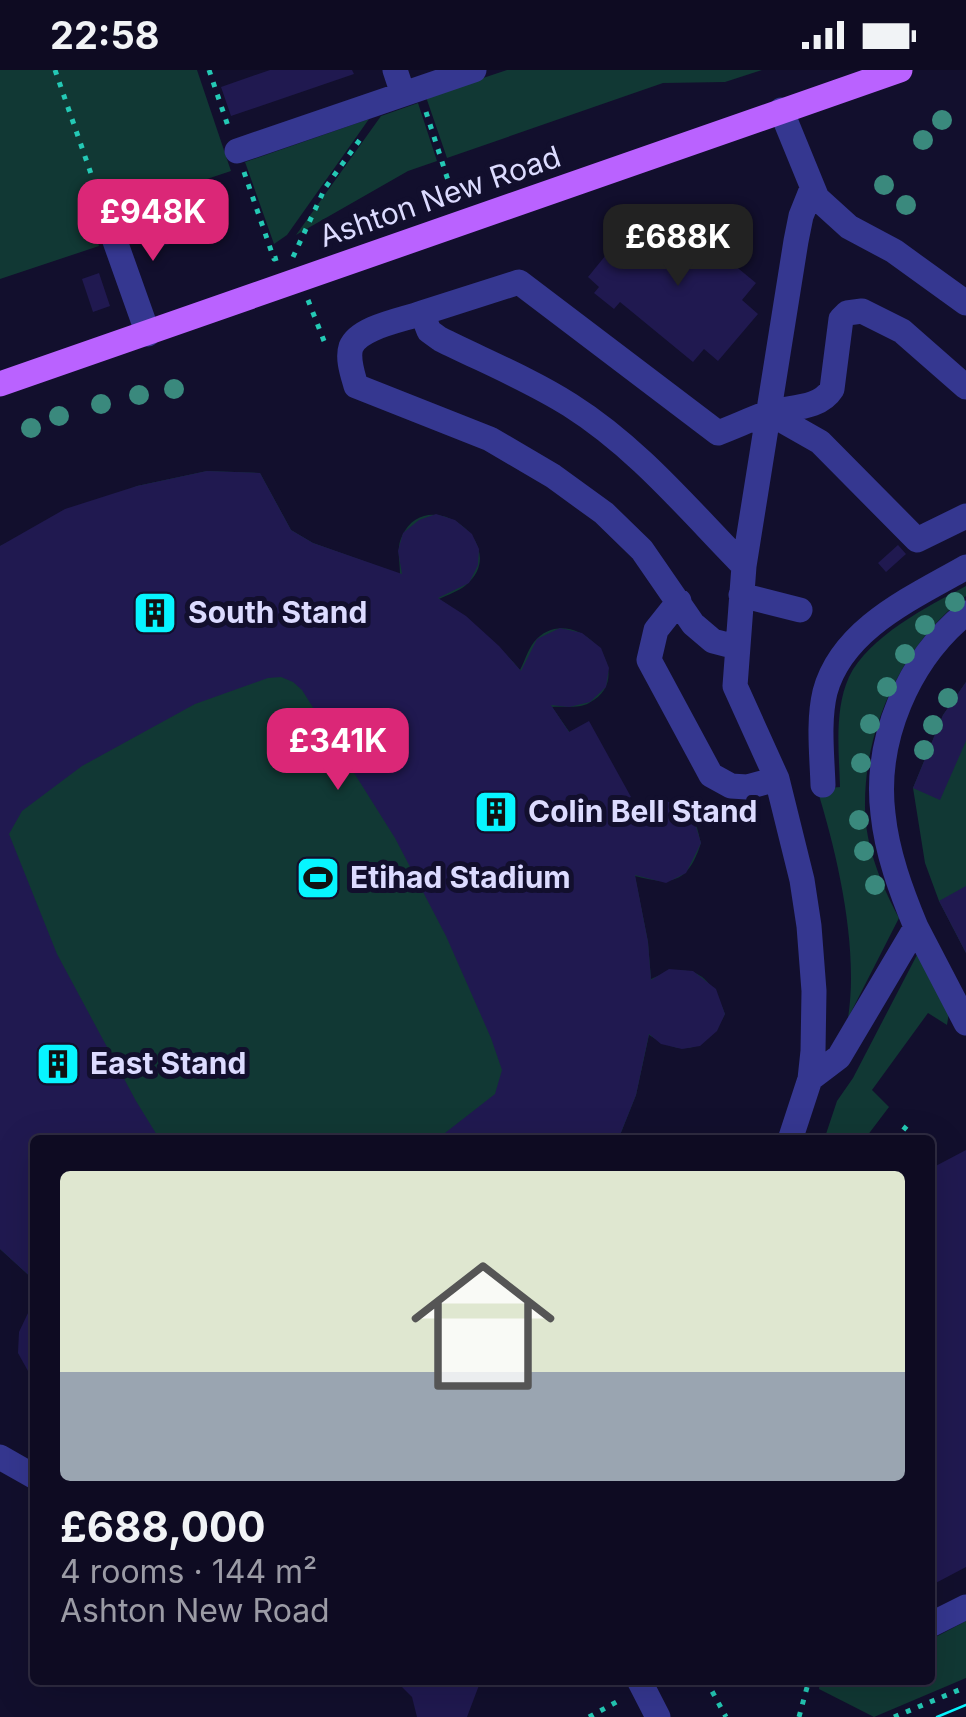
<!DOCTYPE html>
<html lang="en">
<head>
<meta charset="utf-8">
<style>
  :root { --surface:#0e0b22; --page:#1c192f; --text:#f1f3f6; --muted:#9b9ba5; --line:#2e2b40; --accent:#db2777 }
  body { margin:0; font-family:Inter,sans-serif; background:var(--page); color:var(--text); height:100vh; display:flex; flex-direction:column; font-size:38px; white-space:nowrap }
  * { box-sizing:border-box; margin:0 }
  p { font-size:32px; color:var(--muted) }
  .icon { flex:none; width:55px; height:55px; fill:none; stroke:currentColor; stroke-width:2; stroke-linecap:round; stroke-linejoin:round }
  .map { position:relative; flex:1; overflow:hidden }
  .sheet { position:absolute; left:30px; top:1065px; width:905px; height:550px; display:flex; flex-direction:column; background:var(--surface); border-radius:10px; box-shadow:0 10px 40px #0002,0 0 0 2px var(--line) }
  .sheet>* { flex:none }
  .price { position:absolute; translate:-50% -85px; padding:0 22px; border-radius:20px; background:var(--accent); color:#fff; font-size:32px; line-height:65px; filter:drop-shadow(0 2px 5px #0008) }
  .price::after { content:''; position:absolute; left:50%; top:60px; width:30px; height:22px; margin-left:-15px; background:inherit; clip-path:polygon(0 0,100% 0,50% 100%) }
  .price.selected { background:#222; color:#fff }
  ul { padding:0; list-style:none }
  li { display:grid; align-content:center; gap:20px; height:530px; padding:0 30px }
  li+li { border-top:2px solid var(--line) }
  li span { display:grid; place-items:center; height:310px; border-radius:10px; color:#555 }
  li>.icon { margin-inline-start:auto }
  span .icon { width:180px; height:180px; fill:#fffc; stroke-width:1 }
  li b { font-size:42px }
  .status { display:flex; justify-content:space-between; align-items:center; height:70px; padding:0 50px; background:var(--surface); direction:ltr }
  .status svg { height:28px; fill:currentColor }
  .map>svg:first-child { display:block }
  .green { fill:#113834 }
  .building { fill:#201950 }
  .lines { fill:none; stroke-linecap:round; stroke-linejoin:round }
  .path { stroke:#24c9b5; stroke-width:5; stroke-dasharray:5 8; stroke-linecap:butt }
  .minor { stroke:#353790; stroke-width:25 }
  .major { stroke:#ba62ff; stroke-width:25 }
  .tram { stroke:#07f5ff; stroke-width:2.5 }
  .tree { fill:#3a897d }
  .labels { text-anchor:middle; stroke-width:10; stroke-linejoin:round; paint-order:stroke }
  .street-label { font-size:30px; fill:#dcdbff; stroke:#120f2d }
  .poi-label { font-size:30px; font-weight:bold; fill:#dcdbff; stroke:#120f2d; text-anchor:start }
</style>
</head>
<body>
<div class="status"><b>22:58</b><svg viewBox="0 0 49 12"><path d="M0 12V9h3v3zM5 12V6h3v6zM10 12V3h3v9zM15 12V0h3v12zM26 1h20v11H26zM47 4h2v5h-2z"/></svg></div>
<div class="map">
<svg width="966" height="1647" viewBox="0 0 966 1647">
  <rect width="100%" height="100%" fill="#120f2d"/>
  <path class="green" d="M0 0H197L231 101 90 148 99 176 0 209Z
    M507 0H762L725 12 663 13 447 88 426 27Z
    M418 33 437 91 408 101 296 165 381 46Z
    M369 49 287 165 274 174 245 92Z
    M207 401 260 403 291 460 313 473 400 504C400 491 396 478 402 466 428 411 513 476 466 515 459 521 447 525 439 529 470 549 496 572 520 600 525 591 527 581 534 572 572 527 643 605 589 633 578 639 563 636 552 637L575 670 615 746C639 732 674 719 694 750 697 755 699 766 701 773 688 813 672 816 635 806L648 872 651 909C692 890 710 904 725 944 706 981 684 988 649 965L636 1025 618 1070H35V1211L0 1179V476L137 416Z
    M966 516V526C903 574 864 657 865 737 865 775 881 814 899 848L848 948C859 879 838 786 817 719L840 717C839 682 834 640 849 607 868 567 928 536 966 516Z
    M966 612V883L939 831 925 793 913 718 943 645Z
    M919 881 950 936 947 955 928 943 872 1020 889 1037 864 1070H824L837 1031 853 1008Z
    M966 1551V1608L874 1647 819 1619 820 1610H930V1570Z"/>
  <path class="building" d="M270 0H352L354 4 231 46 221 17Z
    M202 121 209 141 213 140 217 154 214 155 215 159 199 165 200 169 195 172 189 174 187 168 155 179 148 157 162 152 156 137Z
    M676 147 756 213 742 230 758 244 718 291 704 279 693 292 620 232 614 239 594 223 599 217 588 207 628 158 651 177Z
    M99 203 110 236 93 242 82 209Z
    M207 401 260 403 291 460 313 473 402 504 398 481 403 463 419 450 436 444 455 450 472 464 479 479 478 495 469 513 438 528 466 546 499 576 521 601 537 569 560 558 582 563 601 578 609 598 606 617 590 632 569 637 551 635 569 662 589 651 631 727 610 736 615 747 631 736 658 729 676 734 694 750 701 773 686 803 666 813 635 805 648 872 651 910 669 899 693 901 716 919 725 944 717 961 700 976 682 979 661 974 649 964 636 1025 618 1070H436L495 1024 502 1000 491 968 446 866 395 768 302 620 293 612 281 607 268 608 195 634 82 696 22 741 9 764 57 884 136 1031 160 1070H35V1211L0 1179V476L65 439 137 416Z
    M898 475 906 484 886 502 878 493Z
    M966 612V671L940 730 913 718 943 645Z
    M966 816V883L939 831Z
    M966 1080V1497L930 1516V1099Z
    M35 1238V1305L28 1301 18 1283 19 1262 28 1243Z
    M395 1610H481L467 1647H417L412 1627Z"/>
  <g class="lines">
    <path class="path" d="M55 0 97 121
      M209 0 229 59
      M426 42 455 132
      M244 102 274 189 281 187
      M293 187 325 118 364 64
      M308 230 326 276
      M895 1070 910 1052
      M706 1610 726 1647
      M589 1647 622 1629
      M799 1647 809 1610
      M894 1647 966 1617"/>
    <path class="minor" d="M395 0 403 24
      M781 40 817 128 849 157 894 181 966 233
      M237 81 474 0
      M105 143 148 264
      M422 243C403 250 359 257 351 277 347 289 353 305 356 316L490 369 553 406 604 443 642 480 693 554 713 571 736 577
      M769 343 820 372 917 470 966 446
      M744 496C688 439 638 378 570 335 529 309 482 290 440 269L429 261 422 243 519 212 718 363C734 357 749 350 765 344 787 336 818 341 832 319L841 249 847 243 862 241 902 261 966 317
      M741 525 800 540
      M679 531 656 560 649 590 711 705 731 716 747 717 777 709
      M823 715C822 685 818 651 825 622 842 558 914 527 966 497
      M916 857 966 953
      M810 1009 839 987 916 857C901 821 887 783 883 744 874 670 908 590 966 543
      M790 1070 810 1009 813 981 814 921 809 856 802 810 777 709 735 616 744 496 796 171 801 146 811 121
      M0 1387 35 1407
      M930 1555 966 1537
      M639 1610 658 1647"/>
    <path class="major" d="M0 314 900 0"/>
    <path class="tram" d="M937 1647 966 1635"/>
  </g>
  <g class="tree">
    <circle cx="942" cy="50" r="10"/>
    <circle cx="923" cy="70" r="10"/>
    <circle cx="884" cy="115" r="10"/>
    <circle cx="906" cy="135" r="10"/>
    <circle cx="174" cy="319" r="10"/>
    <circle cx="139" cy="325" r="10"/>
    <circle cx="101" cy="334" r="10"/>
    <circle cx="59" cy="346" r="10"/>
    <circle cx="31" cy="358" r="10"/>
    <circle cx="955" cy="532" r="10"/>
    <circle cx="925" cy="555" r="10"/>
    <circle cx="905" cy="584" r="10"/>
    <circle cx="887" cy="617" r="10"/>
    <circle cx="948" cy="628" r="10"/>
    <circle cx="870" cy="654" r="10"/>
    <circle cx="933" cy="655" r="10"/>
    <circle cx="924" cy="680" r="10"/>
    <circle cx="861" cy="693" r="10"/>
    <circle cx="859" cy="750" r="10"/>
    <circle cx="864" cy="781" r="10"/>
    <circle cx="875" cy="815" r="10"/>
  </g>
  <defs>
    <symbol id="building-square" viewBox="-11 -11 22 22"><rect x="-9" y="-9" width="18" height="18" rx="4" fill="#07f5ff" stroke="#120f2d"/><path d="M-4-6H4V6H1V3H-1V6H-4ZM-2.5-4.3h1.7v1.8h-1.7ZM.8-4.3h1.7v1.8H.8ZM-2.5-1h1.7V.8h-1.7ZM.8-1h1.7V.8H.8Z" fill="#111"/></symbol>
    <symbol id="stadium-square" viewBox="-11 -11 22 22"><rect x="-9" y="-9" width="18" height="18" rx="4" fill="#07f5ff" stroke="#120f2d"/><path d="M0-5a6.5 5 0 1 0 0 10a6.5 5 0 1 0 0-10ZM-3.5-1.8h7v3.6h-7Z" fill="#111"/></symbol>
  </defs>
  <g fill-rule="evenodd">
    <use href="#building-square" x="130" y="518" width="50" height="50"/>
    <use href="#building-square" x="471" y="717" width="50" height="50"/>
    <use href="#stadium-square" x="293" y="783" width="50" height="50"/>
    <use href="#building-square" x="33" y="969" width="50" height="50"/>
  </g>
  <g class="labels">
    <g class="street-label">
      <text transform="translate(440 127) rotate(-19)" y="10">Ashton New Road</text>
    </g>
    <g class="poi-label">
      <text x="188" y="553">South Stand</text>
      <text x="528" y="752">Colin Bell Stand</text>
      <text x="350" y="818">Etihad Stadium</text>
      <text x="90" y="1004">East Stand</text>
    </g>
  </g>
</svg>
<b class="price" style="left:153px;top:194px">£948K</b>
<b class="price selected" style="left:678px;top:219px">£688K</b>
<b class="price" style="left:338px;top:723px">£341K</b>
<section class="sheet">
<ul>
<li><span style="background:linear-gradient(#dfe7d0 65%,#9aa5b1 0)"><svg class="icon" aria-label="home" viewBox="0 0 24 24"><path d="M3 11l9-7 9 7M6 9v11h12V9"/></svg></span><div><b>£688,000</b><p>4 rooms · 144 m²</p><p>Ashton New Road</p></div></li>
</ul>
</section>
</div>
</body>
</html>
